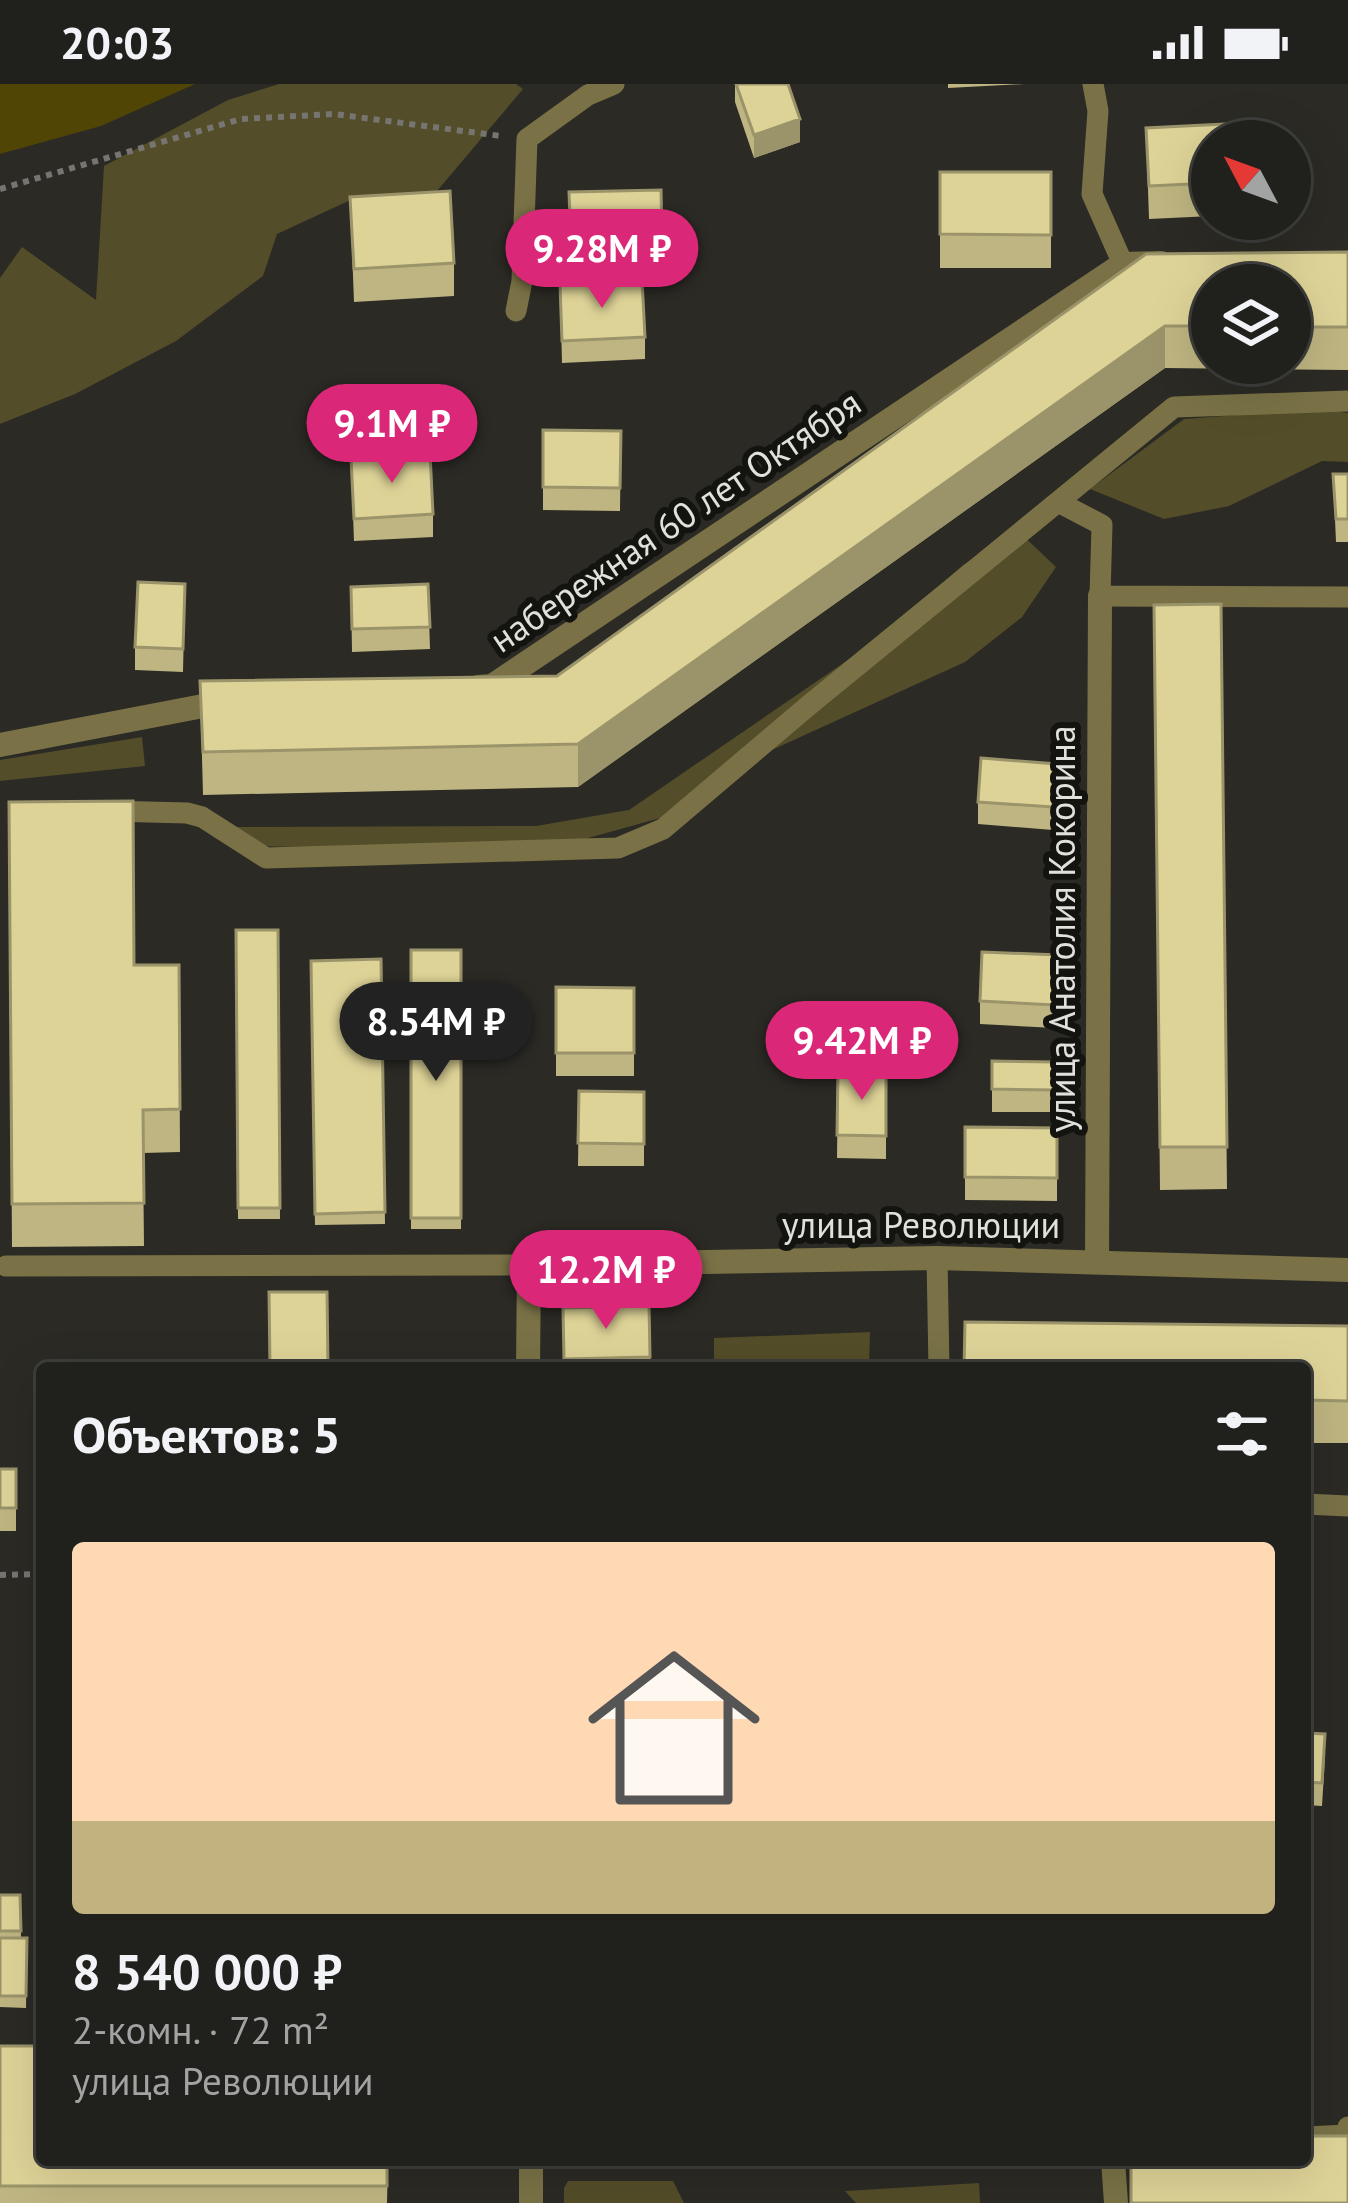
<!DOCTYPE html>
<html lang="ru">
<head>
<meta charset="utf-8">
<style>
  :root { --surface:#20201c; --page:#2d2d29; --text:#f1f3f6; --muted:#a2a3a3; --line:#3d3e3b; --accent:#db2777 }
  body { margin:0; font-family:"PT Sans",sans-serif; background:var(--page); color:var(--text); height:100vh; display:flex; flex-direction:column; font-size:45px; white-space:nowrap }
  * { box-sizing:border-box; margin:0 }
  p { font-size:39px; color:var(--muted) }
  .icon { flex:none; width:66px; height:66px; fill:none; stroke:currentColor; stroke-width:2; stroke-linecap:round; stroke-linejoin:round }
  .map { position:relative; flex:1; overflow:hidden }
  .drawer { position:absolute; left:36px; top:1278px; width:1275px; height:804px; display:flex; flex-direction:column; background:var(--surface); border-radius:12px; box-shadow:0 12px 48px #0002,0 0 0 3px var(--line) }
  .drawer>* { flex:none }
  .needle { width:78px; rotate:311deg }
  .buttons { position:absolute; left:1191px; top:36px; display:grid; gap:24px }
  .buttons a { display:grid; place-items:center; width:120px; height:120px; border-radius:50%; background:var(--surface); box-shadow:0 12px 48px #0002,0 0 0 3px var(--line); font-size:60px }
  .price { position:absolute; translate:-50% -102px; padding:0 27px; border-radius:42px; background:var(--accent); color:#fff; font-size:39px; line-height:78px; filter:drop-shadow(0 3px 6px #0008) }
  .price::after { content:''; position:absolute; left:50%; top:72px; width:36px; height:27px; margin-left:-18px; background:inherit; clip-path:polygon(0 0,100% 0,50% 100%) }
  .price.active { background:#222; color:#fff }
  ul { padding:0; list-style:none }
  li { display:grid; align-content:center; gap:24px; height:636px; padding:0 36px }
  li+li { border-top:3px solid var(--line) }
  li span { display:grid; place-items:center; height:372px; border-radius:12px; color:#555 }
  li>.icon { margin-inline-start:auto }
  span .icon { width:216px; height:216px; fill:#fffc; stroke-width:1 }
  li b { font-size:51px }
  h2 { display:flex; justify-content:space-between; align-items:center; height:144px; padding:0 36px; font-size:51px }
  .status { display:flex; justify-content:space-between; align-items:center; height:84px; padding:0 60px; background:var(--surface); direction:ltr }
  .status svg { height:33px; fill:currentColor }
  .map>svg:first-child { display:block }
  .green { fill:#544d29 }
  .water { fill:#504504 }
  .lines { fill:none; stroke-linecap:round; stroke-linejoin:round }
  .path { stroke:#767571; stroke-width:6; stroke-dasharray:6 6; stroke-linecap:butt }
  .lane { stroke:#7a7246; stroke-width:21 }
  .street { stroke:#7a7246; stroke-width:24 }
  .wall { fill:#bfb582; fill-rule:evenodd }
  .shaded-wall { fill:#9b946a }
  .building { fill:#ded397; stroke:#9b946a; stroke-width:3 }
  .labels { text-anchor:middle; stroke-width:12; stroke-linejoin:round; paint-order:stroke }
  .street-label { font-size:36px; fill:#e0e0dc; stroke:#131310 }
</style>
</head>
<body>
<div class="status"><b>20:03</b><svg viewBox="0 0 49 12"><path d="M0 12V9h3v3zM5 12V6h3v6zM10 12V3h3v9zM15 12V0h3v12zM26 1h20v11H26zM47 4h2v5h-2z"/></svg></div>
<div class="map">
<svg width="1348" height="2119" viewBox="0 0 1348 2119">
  <rect width="100%" height="100%" fill="#2b2a25"/>
  <path class="green" d="M279 0H516L523 5 437 107 357 113 277 150 263 192 176 257 75 310 0 340V194L22 163 96 216 104 82 228 16Z
    M1322 325 1348 329V378L1322 377 1229 422 1164 435 1090 405 1184 335Z
    M1017 446 1056 483 1022 533 965 578 763 670 689 726 545 766 234 762 237 743 536 742 629 726 880 554 963 481Z
    M142 653 145 682 0 697V676Z
    M870 1248 869 1284H714V1254Z
    M568 2097H673L684 2119H564V2104Z
    M979 2099 980 2119H856L845 2107Z"/>
  <path class="water" d="M0 0H195L101 42 0 70Z"/>
  <g class="lines">
    <path class="path" d="M0 105 241 35 334 30 501 52
      M0 1491 42 1490"/>
    <path class="lane" d="M1093 0 1098 27 1092 110 1123 180
      M516 227 522 197 527 55 588 11 614 0
      M1058 418 1102 441 1100 512 1348 513
      M109 727 187 729 202 733 266 774 618 764 663 745 808 622 1174 323 1348 317
      M937 1174 939 1284
      M6 1182 529 1181
      M1305 1420 1348 1422
      M1305 2053 1348 2051V2043"/>
    <path class="street" d="M478 603 492 602 1123 180 1161 179
      M0 661 203 622 228 620
      M1097 1177 1100 512
      M528 1284 529 1181 937 1174 1348 1186
      M531 2076V2119
      M1113 2076 1116 2119"/>
  </g>
  <path class="wall" d="M735 0H788L800 58 754 74 735 18Z
    M948 0H1024L948 4Z
    M1146 44 1212 57V132L1149 135Z
    M940 88H1051V184H940Z
    M661 106 662 181 571 184 569 108Z
    M350 113 454 179V212L354 218Z
    M1348 168V286L1165 284 578 703 203 711 200 597 557 592 1146 170ZM1212 201H1290V279H1212Z
    M560 200 645 253V275L562 279Z
    M543 346 621 347 620 427 543 426Z
    M351 374 433 430V453L354 457Z
    M1333 390H1348V458H1336Z
    M185 500 183 588 135 586V563Z
    M428 500 430 565 352 568 351 503Z
    M1221 520 1227 1105 1160 1106 1154 521Z
    M1056 702 1053 746 978 740V718Z
    M9 718 134 881H179L180 1068 143 1069 144 1162 12 1163Z
    M236 846H278L280 1135H238Z
    M411 866H461V1145H411Z
    M381 875 385 1140 315 1141 311 877Z
    M1058 894 1055 944 980 940V917Z
    M556 903 634 904V992H556Z
    M992 977 1055 978V1028H992Z
    M838 986H886V1075L837 1074Z
    M579 1007 644 1008V1082H578Z
    M965 1043 1057 1044V1117L965 1116Z
    M649 1222 650 1284H564L563 1224Z
    M1348 1242V1359H1305V1284Z
    M0 1385H16V1447H0Z
    M1305 1649 1325 1673 1322 1722 1305 1721Z
    M0 1811H20L21 1854H27L26 1924 0 1923Z
    M0 1962 42 2076H388L387 2119H0Z"/>
  <path class="shaded-wall" d="M800 35V58L754 74V51Z
    M1165 242V284L578 703V660Z"/>
  <path class="building" d="M736 0H788L800 35 754 51Z
    M1264 38 1265 57H1212V99L1149 102 1146 44Z
    M940 88H1051V151L940 150Z
    M661 106 662 158 571 162 569 108Z
    M450 107 454 179 354 185 350 113Z
    M1348 168V243H1290V201H1212V242H1165L578 660 203 668 200 597 557 592 1146 170Z
    M642 196 645 253 562 257 560 200Z
    M543 346 621 347 620 404 543 403Z
    M430 369 433 430 354 435 351 374Z
    M1333 390H1348V435H1336Z
    M138 498 185 500 183 565 135 563Z
    M428 500 430 543 352 545 351 503Z
    M1221 520 1227 1063H1160L1154 521Z
    M981 674 1056 680 1053 723 978 718Z
    M133 717 134 881H179L180 1025 143 1026 144 1119 12 1120 9 718Z
    M236 846H278L280 1124H238Z
    M411 866H461V1134H411Z
    M982 868 1058 871 1055 921 980 917Z
    M381 875 385 1128 315 1130 311 877Z
    M556 903 634 904V969H556Z
    M992 977 1055 978V1006L992 1005Z
    M838 986H886V1052L837 1051Z
    M579 1007 644 1008V1060L578 1059Z
    M965 1043 1057 1044V1094L965 1093Z
    M269 1208H327L328 1284H270Z
    M649 1222 650 1273 564 1275 563 1224Z
    M965 1238 1348 1242V1317L1305 1316V1284H964Z
    M0 1385H16V1424H0Z
    M1305 1649 1325 1650 1322 1699 1305 1698Z
    M0 1811H20L21 1847H0Z
    M0 1854H27L26 1912H0Z
    M0 1962H42V2076H387V2102H0Z
    M1305 2052H1348V2119H1131V2076H1305Z"/>
  <g class="labels">
    <g class="street-label">
      <text transform="translate(675 437) rotate(-34)" y="13">набережная 60 лет Октября</text>
      <text transform="translate(1062 845) rotate(-90)" y="13">улица Анатолия Кокорина</text>
      <text x="921" y="1154">улица Революции</text>
    </g>
  </g>
</svg>
<div class="buttons">
<a><svg class="needle" viewBox="-14 -14 28 28"><path d="M0-13l5 13h-10z" fill="#e53935"/><path d="M0 13l5-13h-10z" fill="#a2a3a3"/></svg></a>
<a><svg class="icon" aria-label="layers" viewBox="0 0 24 24"><path d="M12 4l9 5-9 5-9-5zM3 14l9 5 9-5"/></svg></a>
</div>
<b class="price" style="left:602px;top:227px">9.28M ₽</b>
<b class="price" style="left:392px;top:402px">9.1M ₽</b>
<b class="price active" style="left:436px;top:1000px">8.54M ₽</b>
<b class="price" style="left:862px;top:1019px">9.42M ₽</b>
<b class="price" style="left:606px;top:1248px">12.2M ₽</b>
<section class="drawer">
<h2>Объектов: 5<svg class="icon" aria-label="filters" viewBox="0 0 24 24"><path d="M4 7h16M4 17h16"/><circle cx="9" cy="7" r="2"/><circle cx="15" cy="17" r="2"/></svg></h2>
<ul>
<li><span style="background:linear-gradient(#ffd9b3 75%,#c2b280 0)"><svg class="icon" aria-label="home" viewBox="0 0 24 24"><path d="M3 11l9-7 9 7M6 9v11h12V9"/></svg></span><div><b>8 540 000 ₽</b><p>2-комн. · 72 m²</p><p>улица Революции</p></div></li>
</ul>
</section>
</div>
</body>
</html>
